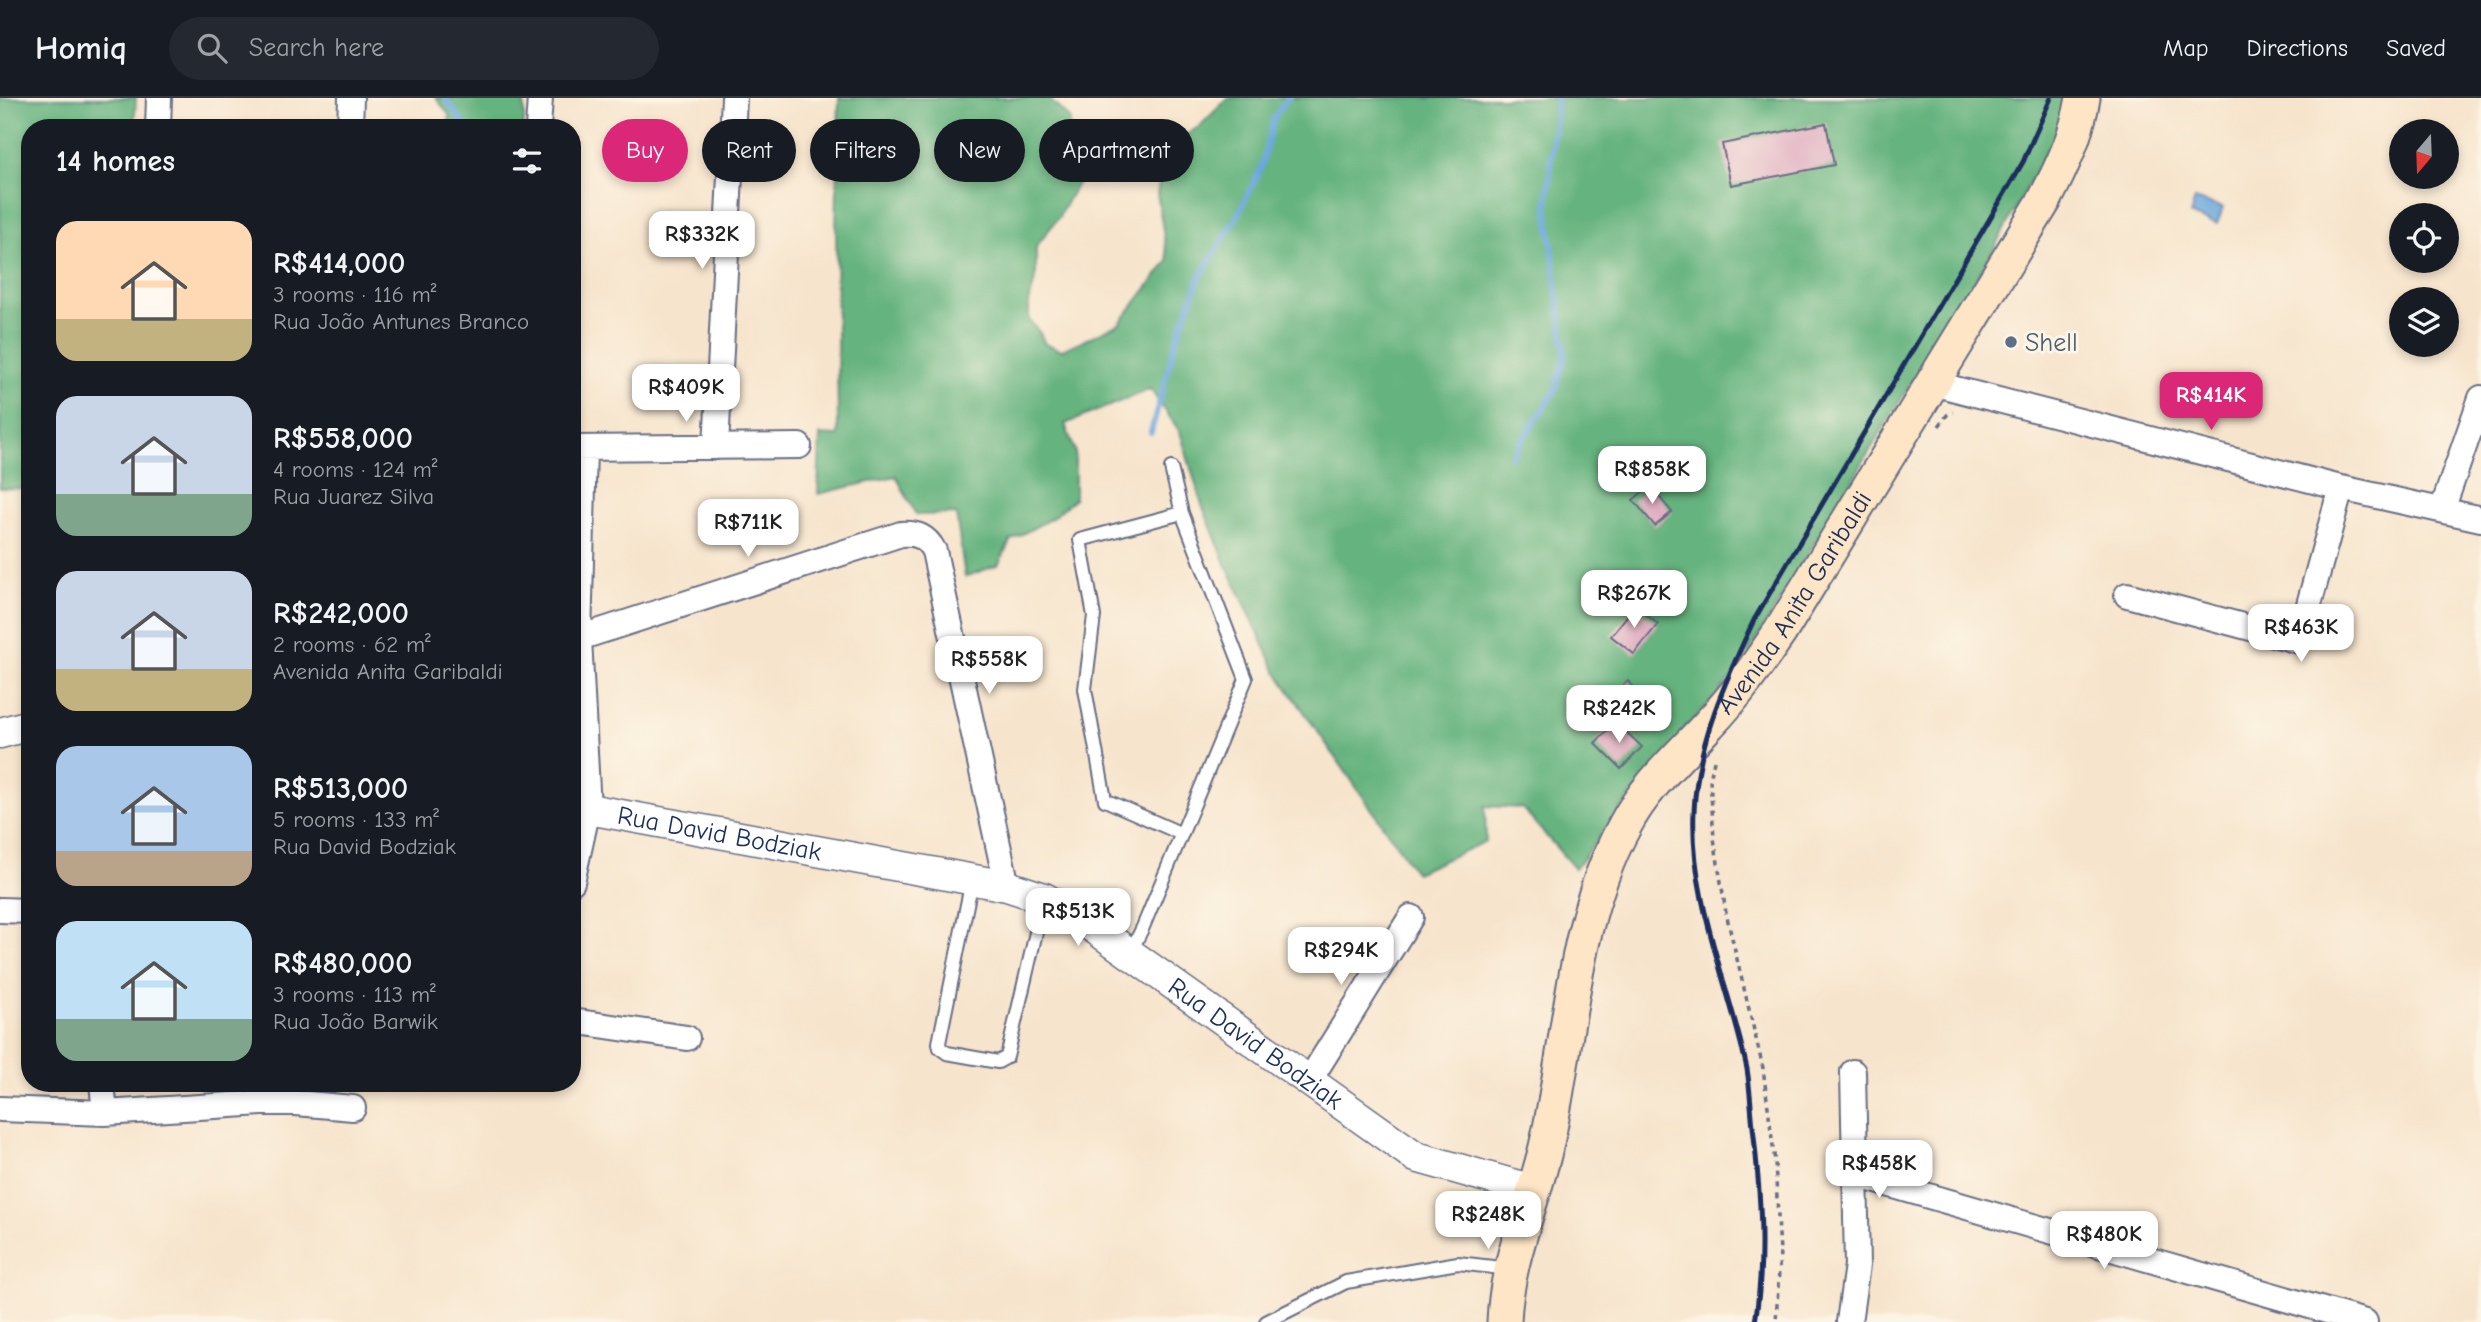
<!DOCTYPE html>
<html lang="en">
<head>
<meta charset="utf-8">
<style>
  :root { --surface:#171b24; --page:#242831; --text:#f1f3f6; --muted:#9ea1a6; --line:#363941; --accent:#db2777 }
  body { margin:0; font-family:"Comic Neue",sans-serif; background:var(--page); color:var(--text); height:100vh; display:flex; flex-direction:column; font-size:26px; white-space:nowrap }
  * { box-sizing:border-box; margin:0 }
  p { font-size:23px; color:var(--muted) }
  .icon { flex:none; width:38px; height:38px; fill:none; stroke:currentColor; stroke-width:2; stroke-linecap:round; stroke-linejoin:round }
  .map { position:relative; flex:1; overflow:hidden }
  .side { position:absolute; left:21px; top:21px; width:560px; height:973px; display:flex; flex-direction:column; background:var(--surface); border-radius:28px; box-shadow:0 4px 10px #0003 }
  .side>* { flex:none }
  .guide { position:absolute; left:602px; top:21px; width:665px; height:63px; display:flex; gap:14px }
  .needle { width:46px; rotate:199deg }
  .tools { position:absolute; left:2389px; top:21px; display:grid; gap:14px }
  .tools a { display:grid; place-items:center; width:70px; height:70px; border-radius:50%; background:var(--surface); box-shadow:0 4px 10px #0003; font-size:35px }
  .price { position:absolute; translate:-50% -60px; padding:0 16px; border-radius:14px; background:#fff; color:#222; font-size:23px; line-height:46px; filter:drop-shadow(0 2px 4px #0008) }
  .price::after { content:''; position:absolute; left:50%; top:42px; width:21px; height:16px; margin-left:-10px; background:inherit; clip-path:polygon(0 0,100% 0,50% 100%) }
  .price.active { background:var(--accent); color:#fff }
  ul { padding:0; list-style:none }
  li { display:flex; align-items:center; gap:21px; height:175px; padding:0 35px }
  li span { display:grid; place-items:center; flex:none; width:196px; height:140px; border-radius:21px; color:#555 }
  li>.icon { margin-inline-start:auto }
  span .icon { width:84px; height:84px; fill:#fffc; stroke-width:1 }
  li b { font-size:30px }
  h2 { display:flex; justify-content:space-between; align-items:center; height:84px; padding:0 35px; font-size:30px }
  .chip { padding:0 24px; border-radius:32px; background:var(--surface); box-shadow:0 4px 10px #0003; font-size:24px; line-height:63px }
  .chip.active { background:var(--accent); color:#fff }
  header { display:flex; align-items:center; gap:42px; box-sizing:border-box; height:98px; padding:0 35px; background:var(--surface); border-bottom:2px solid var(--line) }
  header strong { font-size:33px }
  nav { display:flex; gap:38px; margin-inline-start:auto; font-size:24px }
  .search { width:490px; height:63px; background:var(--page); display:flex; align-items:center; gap:18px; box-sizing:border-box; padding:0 24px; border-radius:38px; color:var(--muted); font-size:26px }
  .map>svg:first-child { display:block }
  .forest { fill:#65b37e; stroke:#40716e; stroke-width:2 }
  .water { fill:#69a6db; stroke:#426a9c; stroke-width:2 }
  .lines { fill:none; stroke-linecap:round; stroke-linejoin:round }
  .stream { stroke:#69a6db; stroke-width:6 }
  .building { fill:#e1b0c2 }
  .service-casing { stroke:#686e84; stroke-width:16 }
  .minor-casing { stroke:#686e84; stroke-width:28 }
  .tertiary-casing { stroke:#686e84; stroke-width:33 }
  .secondary-casing { stroke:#686e84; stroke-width:37 }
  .path { stroke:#686e84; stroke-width:3.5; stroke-dasharray:5 5; stroke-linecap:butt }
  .service { stroke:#fff; stroke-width:12 }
  .minor { stroke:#fff; stroke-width:24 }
  .tertiary { stroke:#fff; stroke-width:30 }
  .secondary { stroke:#fde5c5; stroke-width:33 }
  .rail { stroke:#1b2f5e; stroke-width:5 }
  .service-dot { fill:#5c6f8a; stroke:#fcf5e5; stroke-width:2.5 }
  .labels { text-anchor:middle; stroke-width:6; stroke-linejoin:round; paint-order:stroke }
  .service-label { font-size:26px; fill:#4e5e75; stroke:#fcf5e5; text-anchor:start }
  .street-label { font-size:26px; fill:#1b2f5e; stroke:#fcf5e5 }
</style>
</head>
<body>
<header>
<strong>Homiq</strong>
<div class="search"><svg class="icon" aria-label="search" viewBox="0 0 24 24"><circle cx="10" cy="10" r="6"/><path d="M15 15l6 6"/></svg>Search here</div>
<nav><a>Map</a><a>Directions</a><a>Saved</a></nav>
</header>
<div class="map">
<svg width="2481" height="1224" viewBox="0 0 2481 1224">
  <rect width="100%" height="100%" fill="#fcf5e5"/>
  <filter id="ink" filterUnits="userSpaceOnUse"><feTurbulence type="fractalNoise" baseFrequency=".0143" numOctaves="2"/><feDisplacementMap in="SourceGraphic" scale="14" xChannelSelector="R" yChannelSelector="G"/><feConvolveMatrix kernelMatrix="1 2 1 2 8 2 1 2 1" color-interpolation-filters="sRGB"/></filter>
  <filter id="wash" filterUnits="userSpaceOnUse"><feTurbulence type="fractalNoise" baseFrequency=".00686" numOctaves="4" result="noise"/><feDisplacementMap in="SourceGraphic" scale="28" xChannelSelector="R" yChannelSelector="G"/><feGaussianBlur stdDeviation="1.57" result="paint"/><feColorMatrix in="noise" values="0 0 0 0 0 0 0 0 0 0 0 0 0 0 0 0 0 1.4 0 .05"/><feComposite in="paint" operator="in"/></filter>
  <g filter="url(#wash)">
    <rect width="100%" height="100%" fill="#f7e4cc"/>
    <path class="forest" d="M0 0H136L134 30H30V391L0 390Z
      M436 0H524V30H449V17Z
      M839 0H1048L1070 21 1069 39 1081 58V78L1058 120 1036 149V177L1029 205V222L1040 235 1045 246 1062 252 1119 226 1168 163 1157 95 1167 49 1200 28 1228 0H2065L2059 31 1987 163 1890 319 1741 568 1626 704 1575 771 1522 710 1485 708 1486 743 1416 775 1277 575 1226 466 1202 407 1180 334 1150 291 1065 326 1075 353V400L1052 420 1011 442 998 467 965 479 956 416 916 417 896 378 818 396 820 337 838 338 836 133Z"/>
    <path class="water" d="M2195 101 2223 110 2217 126 2190 117Z"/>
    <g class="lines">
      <path class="stream" d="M445 0 467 30
        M1151 334 1176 242 1199 181 1236 120 1261 70 1274 19 1288 0
        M1511 359 1555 293 1565 258 1547 106 1557 0"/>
    </g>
    <g id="blocks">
      <path class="building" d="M1826 25 1834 67 1731 87 1722 46Z
        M1650 388 1672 414 1655 428 1633 402Z
        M1625 489 1627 505 1607 507 1604 492Z
        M1635 508 1658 526 1634 556 1611 538Z
        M1628 583 1639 596 1618 615 1606 602Z
        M1616 624 1642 649 1621 671 1595 645Z"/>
    </g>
  </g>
  <g filter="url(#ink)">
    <use href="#blocks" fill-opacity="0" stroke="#686e84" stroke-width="2"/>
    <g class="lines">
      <defs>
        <path id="service" d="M1182 415 1080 442 1094 518 1085 591 1105 702 1182 736
          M972 782 939 945 940 950 947 955 998 964 1007 959 1044 800
          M1130 855 1143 829 1246 581 1182 415 1171 370
          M1266 1224 1346 1184 1458 1165 1510 1171"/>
        <path id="minor" d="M158 30 159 0
          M350 30 351 0
          M538 30 540 0
          M1932 285 2341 390 2481 421
          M716 349 734 0
          M572 350 799 348
          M2442 412 2481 300
          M2127 497 2299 543 2341 390
          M579 540 901 436C917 435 926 438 934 453L1007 788
          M572 784 588 711 579 540 584 350
          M0 812 30 813
          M572 923 687 940
          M1309 983 1411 819
          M102 985 105 1015
          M0 1011 105 1015 262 1005H296L353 1010
          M1856 1077 2365 1224
          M1849 1224 1857 1167 1853 974"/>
        <g id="tertiary">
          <path d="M0 635 30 627"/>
          <path id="s1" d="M572 708 1007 788 1044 800 1077 818 1416 1059 1533 1092"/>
        </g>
        <g id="secondary">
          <path id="s2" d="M1504 1224C1506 1164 1532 1108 1546 1049 1571 941 1570 828 1625 727 1646 687 1679 659 1709 626 1736 598 1758 566 1780 534L2044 103C2062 69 2077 37 2083 0"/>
        </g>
      </defs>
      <use href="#service" class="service-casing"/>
      <use href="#minor" class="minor-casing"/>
      <use href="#tertiary" class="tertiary-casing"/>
      <use href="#secondary" class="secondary-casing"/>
      <path class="path" d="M1939 328 1947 317 1953 314
        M1714 662 1710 682 1714 740 1726 815 1763 970 1775 1064 1780 1154 1776 1224"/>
      <use href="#service" class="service"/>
      <use href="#minor" class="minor"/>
      <use href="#tertiary" class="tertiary"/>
      <use href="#secondary" class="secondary"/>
      <path class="rail" d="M1755 1224C1766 1160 1760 1092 1753 1029 1751 1010 1750 990 1747 971 1729 886 1690 802 1694 713 1697 645 1725 583 1754 522L2023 64 2051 0"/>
    </g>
  </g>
  <circle class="service-dot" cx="2011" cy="244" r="7"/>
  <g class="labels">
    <g class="service-label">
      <text x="2025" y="253">Shell</text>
    </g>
    <g class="street-label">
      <text dy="9" stroke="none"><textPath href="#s2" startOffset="794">Avenida Anita Garibaldi</textPath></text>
      <text dy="9" stroke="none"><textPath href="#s1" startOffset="150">Rua David Bodziak</textPath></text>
      <text dy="9" stroke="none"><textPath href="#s1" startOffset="738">Rua David Bodziak</textPath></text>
    </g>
  </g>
</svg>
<div class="tools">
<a><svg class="needle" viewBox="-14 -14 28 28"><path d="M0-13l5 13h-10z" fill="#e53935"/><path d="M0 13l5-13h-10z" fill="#9ea1a6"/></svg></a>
<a><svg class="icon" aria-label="locate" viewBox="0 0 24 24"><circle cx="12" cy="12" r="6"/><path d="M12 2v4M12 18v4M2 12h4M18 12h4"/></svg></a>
<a><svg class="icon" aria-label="layers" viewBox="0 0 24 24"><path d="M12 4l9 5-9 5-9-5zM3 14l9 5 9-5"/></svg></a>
</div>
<b class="price" style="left:702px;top:173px">R$332K</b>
<b class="price" style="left:686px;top:326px">R$409K</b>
<b class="price active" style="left:2211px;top:334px">R$414K</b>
<b class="price" style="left:1652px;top:408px">R$858K</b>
<b class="price" style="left:748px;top:461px">R$711K</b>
<b class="price" style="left:1634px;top:532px">R$267K</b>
<b class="price" style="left:2301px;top:566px">R$463K</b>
<b class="price" style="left:989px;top:598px">R$558K</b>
<b class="price" style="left:1619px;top:647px">R$242K</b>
<b class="price" style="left:1078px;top:850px">R$513K</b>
<b class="price" style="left:1341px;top:889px">R$294K</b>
<b class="price" style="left:1879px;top:1102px">R$458K</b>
<b class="price" style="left:1488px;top:1153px">R$248K</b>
<b class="price" style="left:2104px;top:1173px">R$480K</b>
<div class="guide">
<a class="chip active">Buy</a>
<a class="chip">Rent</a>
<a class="chip">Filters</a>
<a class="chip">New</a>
<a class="chip">Apartment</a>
</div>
<section class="side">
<h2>14 homes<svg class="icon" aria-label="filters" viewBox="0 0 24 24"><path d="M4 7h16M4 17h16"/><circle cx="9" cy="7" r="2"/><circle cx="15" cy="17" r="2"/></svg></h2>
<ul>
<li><span style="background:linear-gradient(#ffd9b3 70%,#c2b280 0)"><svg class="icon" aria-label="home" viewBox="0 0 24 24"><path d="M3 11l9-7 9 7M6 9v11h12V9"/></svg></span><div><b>R$414,000</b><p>3 rooms · 116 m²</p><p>Rua João Antunes Branco</p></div></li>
<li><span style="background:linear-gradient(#c9d6e8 70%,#7fa58c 0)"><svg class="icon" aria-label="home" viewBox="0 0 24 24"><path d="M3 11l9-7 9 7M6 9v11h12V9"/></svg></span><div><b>R$558,000</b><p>4 rooms · 124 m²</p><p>Rua Juarez Silva</p></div></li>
<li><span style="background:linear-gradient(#c9d6e8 70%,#c2b280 0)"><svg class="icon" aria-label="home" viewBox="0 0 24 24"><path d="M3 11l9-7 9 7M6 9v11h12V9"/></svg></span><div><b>R$242,000</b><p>2 rooms · 62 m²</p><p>Avenida Anita Garibaldi</p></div></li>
<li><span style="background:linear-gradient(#a9c7e8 75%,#b9a48a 0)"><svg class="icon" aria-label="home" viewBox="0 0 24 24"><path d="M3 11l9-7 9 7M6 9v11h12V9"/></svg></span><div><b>R$513,000</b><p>5 rooms · 133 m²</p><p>Rua David Bodziak</p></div></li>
<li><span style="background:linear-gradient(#bfe0f5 70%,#7fa58c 0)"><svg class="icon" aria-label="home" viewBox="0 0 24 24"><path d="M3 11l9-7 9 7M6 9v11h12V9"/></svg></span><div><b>R$480,000</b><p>3 rooms · 113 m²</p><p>Rua João Barwik</p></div></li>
</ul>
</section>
</div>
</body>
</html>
